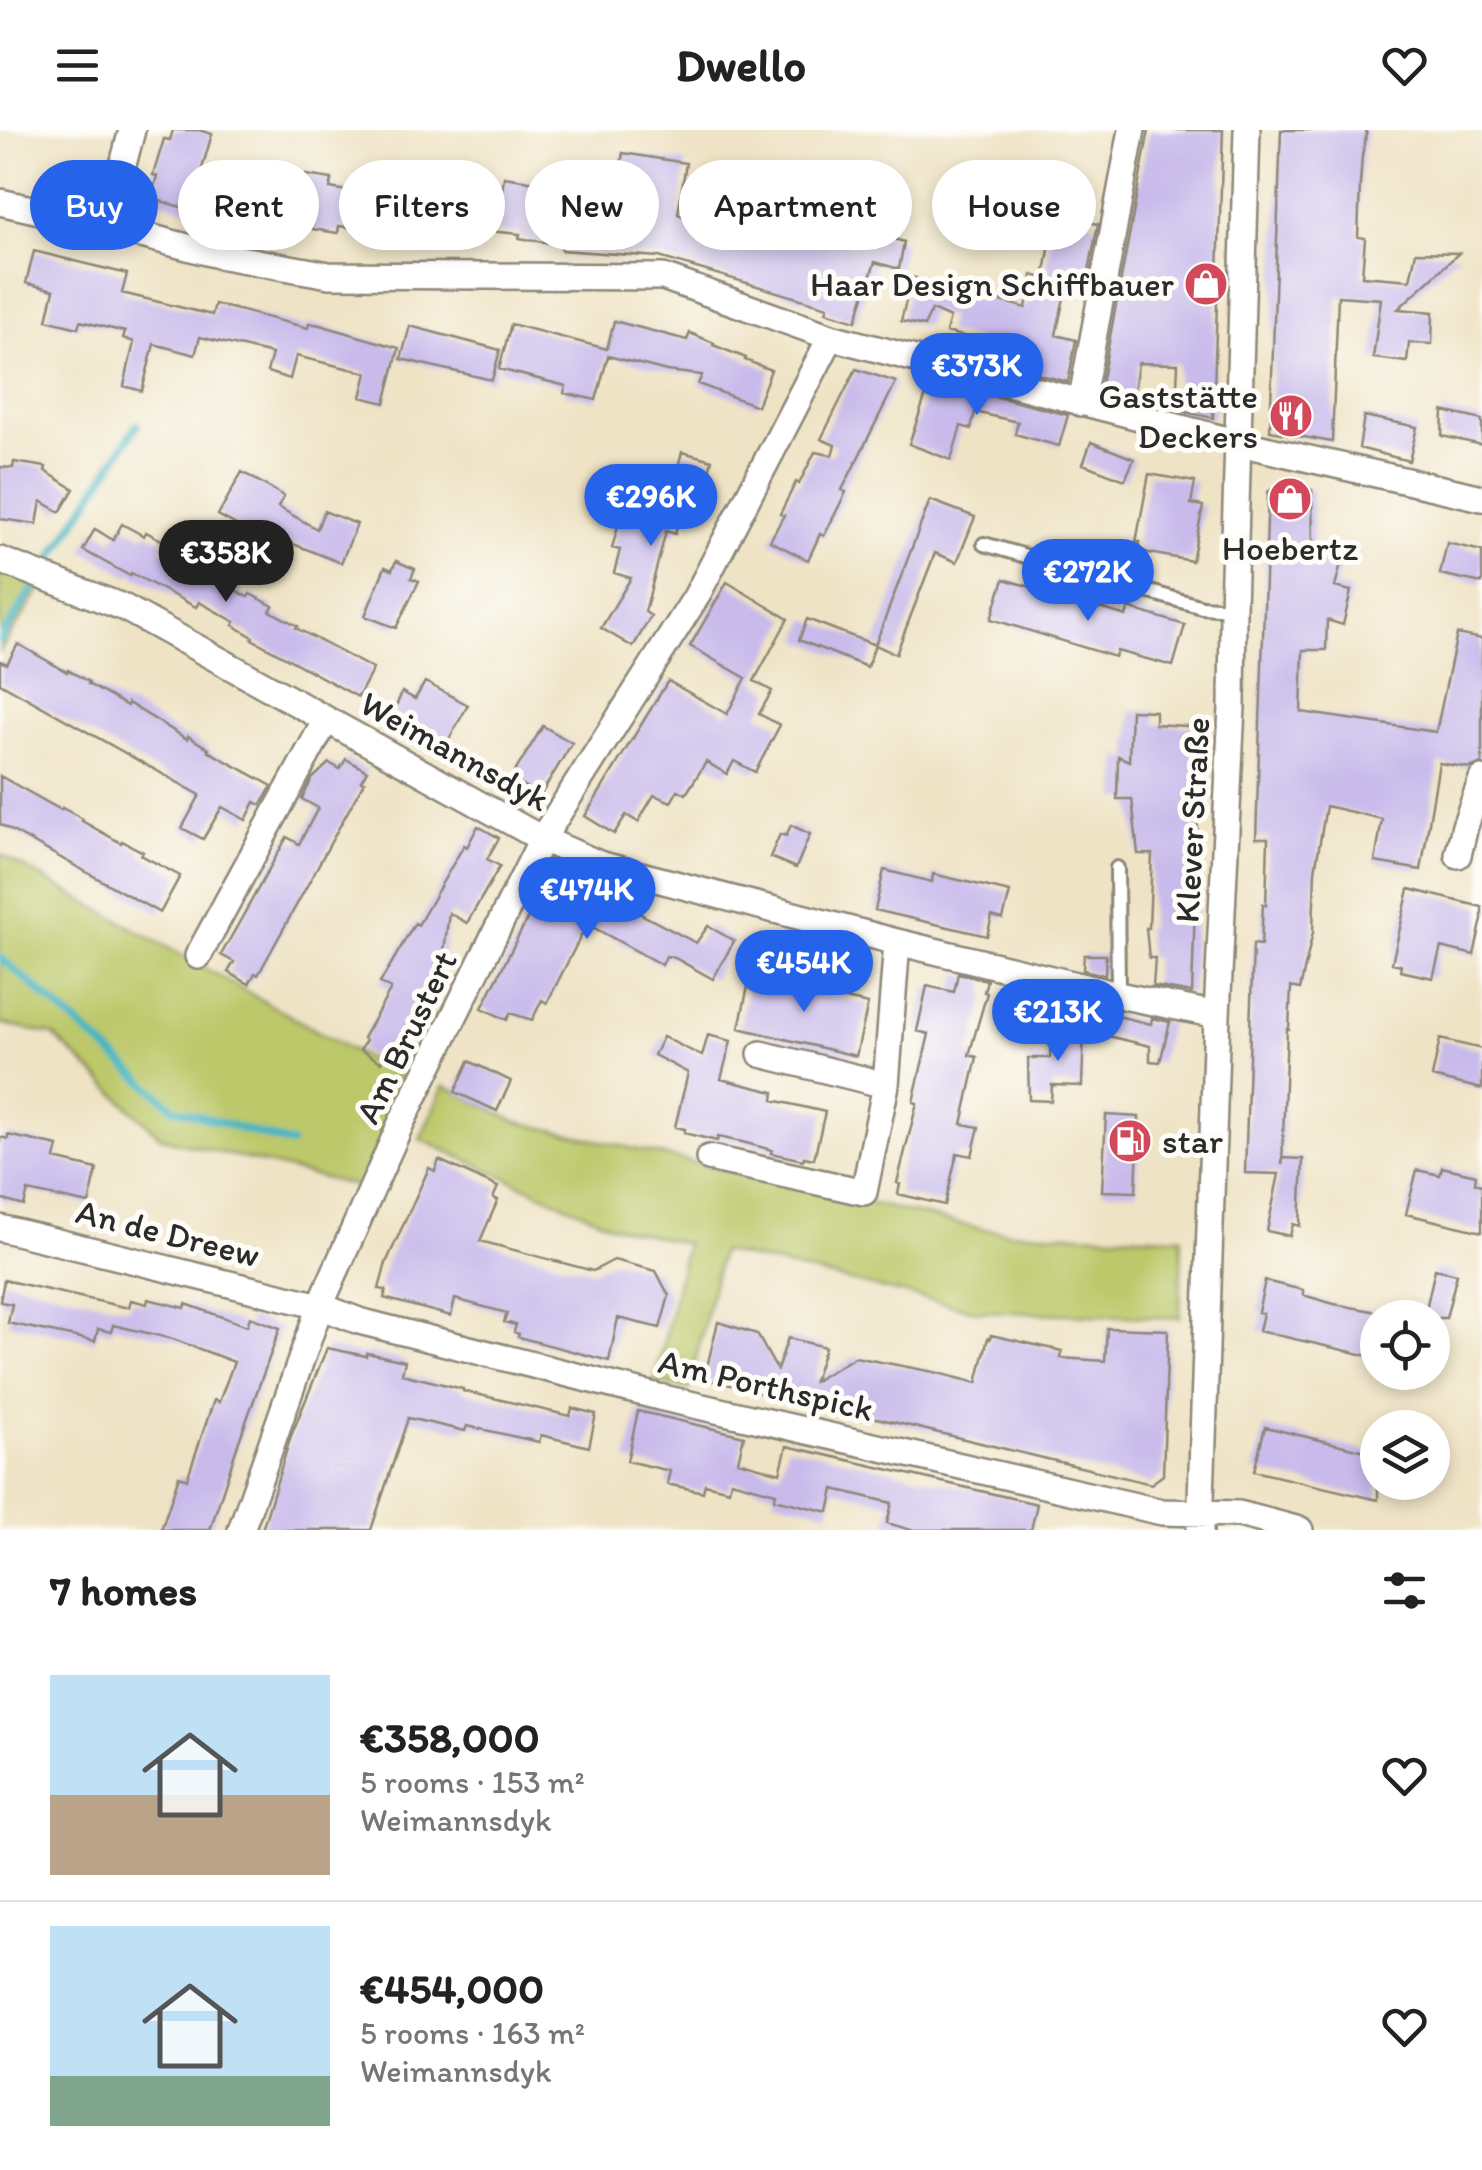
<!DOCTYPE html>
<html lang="en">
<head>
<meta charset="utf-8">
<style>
  :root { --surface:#fff; --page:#f2f2f2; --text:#222; --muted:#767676; --line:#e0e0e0; --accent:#2563eb }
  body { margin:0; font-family:Itim,sans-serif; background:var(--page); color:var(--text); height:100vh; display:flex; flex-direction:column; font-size:38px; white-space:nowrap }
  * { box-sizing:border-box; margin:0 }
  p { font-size:32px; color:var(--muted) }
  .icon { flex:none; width:55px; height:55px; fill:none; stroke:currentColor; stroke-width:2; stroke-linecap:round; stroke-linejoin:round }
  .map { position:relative; height:1400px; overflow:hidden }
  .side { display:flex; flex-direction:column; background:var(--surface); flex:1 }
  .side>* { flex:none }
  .banner { position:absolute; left:30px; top:30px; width:1422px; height:90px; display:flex; gap:20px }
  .tools { position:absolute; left:1360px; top:1170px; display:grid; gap:20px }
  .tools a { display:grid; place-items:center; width:90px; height:90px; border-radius:50%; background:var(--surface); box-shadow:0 5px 15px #0003; font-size:50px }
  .price { position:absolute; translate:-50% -85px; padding:0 22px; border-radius:35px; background:var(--accent); color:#fff; font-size:32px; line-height:65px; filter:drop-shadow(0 2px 5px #0008) }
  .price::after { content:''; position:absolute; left:50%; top:60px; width:30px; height:22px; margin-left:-15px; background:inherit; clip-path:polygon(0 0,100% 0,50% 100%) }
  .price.selected { background:#222; color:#fff }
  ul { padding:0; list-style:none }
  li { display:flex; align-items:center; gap:30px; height:250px; padding:0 50px }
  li+li { border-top:2px solid var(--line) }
  li span { display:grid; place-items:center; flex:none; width:280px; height:200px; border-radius:0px; color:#555 }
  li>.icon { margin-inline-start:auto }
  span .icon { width:120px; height:120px; fill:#fffc; stroke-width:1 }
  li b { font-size:42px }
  h2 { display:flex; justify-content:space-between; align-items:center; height:120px; padding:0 50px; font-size:42px }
  .tag { padding:0 35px; border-radius:45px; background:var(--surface); box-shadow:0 5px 15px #0003; font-size:35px; line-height:90px }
  .tag.selected { background:var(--accent); color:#fff }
  header { display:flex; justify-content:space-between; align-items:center; height:130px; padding:0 50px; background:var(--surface); font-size:45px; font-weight:700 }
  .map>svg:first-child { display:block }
  .green { fill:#bcc869; stroke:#747a4a; stroke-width:2.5 }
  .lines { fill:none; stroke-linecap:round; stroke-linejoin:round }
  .stream { stroke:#47b5c1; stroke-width:8 }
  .building { fill:#c8baeb }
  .service-casing { stroke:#8d8778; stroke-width:18 }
  .minor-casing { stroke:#8d8778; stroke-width:30 }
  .service { stroke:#fff; stroke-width:12 }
  .minor { stroke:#fff; stroke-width:25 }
  .labels { text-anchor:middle; stroke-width:10; stroke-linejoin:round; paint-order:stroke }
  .poi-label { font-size:35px; fill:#2b2b2b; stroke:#fdfcf7; text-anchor:end }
  .street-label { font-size:35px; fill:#2b2b2b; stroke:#fdfcf7 }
</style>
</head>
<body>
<header><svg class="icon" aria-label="menu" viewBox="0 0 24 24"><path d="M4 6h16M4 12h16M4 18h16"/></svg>Dwello<svg class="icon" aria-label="heart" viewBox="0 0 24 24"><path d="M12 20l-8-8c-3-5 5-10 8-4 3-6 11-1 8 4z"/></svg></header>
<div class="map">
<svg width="1482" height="1400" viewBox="0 0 1482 1400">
  <rect width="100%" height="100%" fill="#fdfcf7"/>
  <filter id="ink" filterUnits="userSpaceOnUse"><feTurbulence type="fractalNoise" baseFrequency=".01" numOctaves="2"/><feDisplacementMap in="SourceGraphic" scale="20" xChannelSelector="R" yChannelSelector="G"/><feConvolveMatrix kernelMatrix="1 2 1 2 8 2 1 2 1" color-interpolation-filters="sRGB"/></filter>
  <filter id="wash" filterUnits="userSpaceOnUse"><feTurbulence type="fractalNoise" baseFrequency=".0048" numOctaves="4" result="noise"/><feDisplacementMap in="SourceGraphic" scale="40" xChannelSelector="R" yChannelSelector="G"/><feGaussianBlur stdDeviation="2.25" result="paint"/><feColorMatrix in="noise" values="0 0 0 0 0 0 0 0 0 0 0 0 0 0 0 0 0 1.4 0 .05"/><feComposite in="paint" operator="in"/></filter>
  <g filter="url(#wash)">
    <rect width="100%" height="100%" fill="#efe3c5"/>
    <path class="green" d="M0 440 43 455 0 521Z
      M0 724 407 951 359 1057 162 1008 53 905 0 893Z
      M444 956 518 992 982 1099 1009 1102 1182 1107 1180 1188 978 1181 721 1121 689 1259 655 1252 686 1114 613 1096 420 1009Z"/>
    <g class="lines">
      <path class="stream" d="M51 430 137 295
        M0 510 34 457
        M0 827 174 978 291 1014"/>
    </g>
    <g id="blocks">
      <path class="building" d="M173 0H199L212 4 190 80 151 68 157 46 153 45 164 9 170 10Z
        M1149 0H1223L1213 288 1176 280 1178 234 1138 233 1133 269 1100 260Z
        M1281 0H1367L1362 26 1360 54 1358 107 1365 108 1362 146 1410 150 1416 122 1459 123 1398 179 1433 182 1432 214 1409 213 1407 232 1373 228 1381 169 1338 166 1332 312 1270 301Z
        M623 23 686 33 678 84 714 100 721 73 749 81 747 87 804 104 807 92 852 105 854 97 904 112 899 139 875 132 856 191 826 182 828 177 659 127 561 120 562 115 519 108 520 104 455 98 456 83 414 77 410 107 339 96 338 103 312 99 313 93 253 84 260 38 332 49 330 58 364 64 391 68 394 48 448 55 482 70 484 59 502 61 504 47 567 57 569 44 618 53Z
        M1022 58 1050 65 1046 84 1098 94 1085 161 1066 158 1056 205 1076 210 1068 252 975 228 979 210 946 202 950 188 932 180 924 196 901 191 912 147 1026 178 1032 145 1044 148 1051 108 1012 99Z
        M973 76 1006 83 1000 110 963 102 968 80 972 81Z
        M34 121 127 144 122 163 212 185 215 174 308 198 309 193 320 195 399 218 385 273 361 267 367 243 296 226 290 249 267 242 272 224 200 207 195 225 154 214 142 261 124 256 134 212 123 208 125 202 80 191 78 198 47 190 54 160 26 153Z
        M614 191 687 210 690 203 714 213 713 215 746 228 745 230 771 240 757 276 698 254 702 245 667 241 608 226 596 270 564 263 566 256 499 239 511 194 607 219Z
        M410 196 500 220 492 250 401 229Z
        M856 239 896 252 842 360 846 362 824 406 820 404 808 430 770 411 784 385 780 384 796 352 799 354 815 322 832 325 835 315 821 309Z
        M931 250 1068 285 1059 316 1015 304 1018 292 975 282 971 299 961 296 951 330 909 314Z
        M1443 281 1482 290V315L1442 306Z
        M1364 286 1417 297 1409 331 1359 318Z
        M1091 312 1134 329 1125 350 1083 334Z
        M682 322 712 330 697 384 681 379 675 404 666 401 645 482 651 486 633 517 601 498 631 448 614 443 620 420 612 418 620 389 652 397 658 372 668 374Z
        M14 332 46 337 45 341 74 359 60 382 41 371 37 394 0 389V337L13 338Z
        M242 342 284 366 278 377 317 399 324 381 357 394 341 433 281 409 276 417 218 385Z
        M1149 344 1195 352 1191 374 1203 376 1192 431 1139 421 1140 412H1136Z
        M1280 353 1312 360 1313 414 1344 421 1335 457 1351 461 1343 495 1327 490 1326 520H1303L1301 582 1436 602 1457 504 1482 509V633L1470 638 1439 633 1421 740 1375 732 1382 689 1326 676 1315 741 1313 802 1300 859 1291 857 1289 899H1287L1282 1035 1283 1028 1303 1029 1300 1096 1293 1094 1290 1106 1267 1101 1279 1044 1245 1043 1253 814 1261 815 1263 774 1266 775 1268 708H1256L1268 362Z
        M930 370 975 387 957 432 935 423 896 524 875 515Z
        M122 394 144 406 146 402 165 412 161 419 248 467 250 464 273 476 270 481 298 496 296 498 373 539 358 567 252 509 253 507 233 495 235 492 199 472 196 477 131 443 130 446 83 420 95 399 113 410Z
        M1447 413 1482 421V453L1440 444Z
        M396 431 415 439 411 448 419 451 396 498 365 486 385 437 392 440Z
        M1004 449 1126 486 1129 478 1185 495 1173 536 1117 521 1115 527 991 489Z
        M727 452 788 489 754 551 772 561 759 584 780 595 755 642 734 631 727 644 706 632 686 664 678 660 671 672 654 665 638 692 626 685 614 704 585 686 668 551 727 584 746 548 690 516Z
        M807 489 875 515 867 537 799 510Z
        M18 514 67 542 68 540 89 552 88 554 127 576 128 573 187 609 188 606 209 619 208 621 272 656 261 675 255 672 246 690 222 677 203 709 182 698 200 665 0 553V531L7 534Z
        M425 552 468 575 445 616 436 611 434 614 390 591 402 562 415 569Z
        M1131 580 1155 581V594L1201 597 1192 863 1153 856 1155 828H1149L1146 798H1149L1152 724H1138L1132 669H1117L1118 626 1129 631Z
        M543 596 572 613 540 666 511 648Z
        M346 629 367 641 361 651 364 652 258 845 255 843 249 854 228 842 234 832 221 825 287 707 299 714 318 678 302 669 312 649 329 633 340 639Z
        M0 646 61 680 62 678 83 689 82 691 121 713 122 711 143 722 141 725 180 746 160 783 0 694Z
        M791 695 810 704 796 738 770 727 780 704 786 706Z
        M478 696 499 708 487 729 500 736 467 793 449 783 443 828 449 831 417 888 421 890 399 929 387 922 381 932 360 920 366 910 363 908 391 859 380 853 415 793 418 795 464 715 467 717Z
        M554 736 618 768 621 757 642 762 637 782 696 813 708 796 734 811 713 849 673 827 666 826 662 835 587 794 547 873 542 870 532 890 510 883 507 890 482 878Z
        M884 740 932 752 933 744 1010 762 1003 789 992 786 987 806 875 780Z
        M1409 759 1482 777V789L1474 825 1441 817 1433 848 1400 841 1401 835 1392 833Z
        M1084 825H1106L1105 845 1083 840Z
        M958 843 987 850 984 862 987 863 969 925 977 927 962 994 979 997 972 1026 957 1023 945 1075 898 1064 900 1054 897 1053 917 973 913 972 929 904 917 901 927 856 954 862Z
        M750 847 795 858 797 850 825 856 823 864 868 874 856 926 739 898Z
        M1092 880 1151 894 1152 888 1170 892 1160 932 1150 931V916L1087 901Z
        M1052 896 1084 897 1082 956 1052 955 1051 971 1029 970 1028 928H1050Z
        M708 905 731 911 721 949 774 962 773 970 825 982 814 1029 804 1027 803 1030 771 1023 772 1020 742 1012 718 1007 717 1011 684 1003 685 999 675 997 688 943 654 925 663 907 702 926Z
        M1440 909 1482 919V959L1432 947Z
        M469 931 511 951 497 981 455 962Z
        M1106 985 1139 987 1136 1062 1102 1061Z
        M8 1005 58 1016 55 1029 97 1039 89 1074 28 1061 24 1076 0 1069V1007L8 1009Z
        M439 1030 498 1057 493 1068 498 1070 480 1111 593 1141 614 1130 656 1141 669 1166 660 1198 618 1188 609 1231 518 1207 519 1204 514 1202 516 1195 504 1192 507 1183 455 1169 451 1186 384 1168 386 1160 379 1159 386 1133 429 1038 435 1041Z
        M1442 1037 1476 1045 1475 1053 1482 1055V1102L1406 1084 1417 1040 1440 1045Z
        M1435 1139 1457 1144 1446 1188H1424Z
        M4 1150 124 1177H129L131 1170 147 1174 148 1169 185 1178 186 1174 247 1196 250 1187 280 1198 239 1311 210 1400H161L179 1346 187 1349 214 1270 219 1272 234 1232 173 1209 113 1195 111 1202 98 1199 95 1211 8 1193 12 1174 0 1172Z
        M1265 1151 1303 1160V1165L1334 1174 1378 1182V1228L1259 1201 1263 1183 1258 1182Z
        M718 1192 757 1204 777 1240 788 1208 825 1217 814 1251 855 1227 934 1242 977 1253 988 1208 990 1209 991 1205 1062 1221 1061 1228 1105 1231 1107 1198 1168 1200 1163 1345 1151 1354 881 1289 740 1259V1257L704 1249Z
        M327 1218 366 1226 367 1223 405 1231 402 1244 463 1259V1261L570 1286 572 1278 596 1284 589 1317 541 1305 539 1312 467 1296 465 1301 408 1288 371 1400H262L291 1306Z
        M638 1281 744 1306 738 1331 780 1343 787 1316 1037 1374 1031 1400H911L887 1393 892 1373 834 1359 829 1382 774 1369 776 1363 731 1351 729 1360 705 1354 703 1362 667 1354 670 1341 627 1331Z
        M1265 1297 1378 1324V1370L1254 1341Z"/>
    </g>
  </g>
  <g filter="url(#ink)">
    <use href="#blocks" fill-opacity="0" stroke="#8d8778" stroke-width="2.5"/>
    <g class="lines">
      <defs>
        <path id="service" d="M984 414 1202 477 1233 479
          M1117 738 1118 865"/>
        <path id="minor" d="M0 72 107 96 218 125 329 145 663 147 831 207 1239 313 1482 368
          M107 96 132 0
          M1081 273 1132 0
          M0 430 125 478 542 709 599 734 897 812 1118 865 1217 885
          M1458 725 1465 696 1482 649
          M198 826 326 590
          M761 924 886 955
          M709 1028 864 1062 886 955 897 812
          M0 1098 320 1176 359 1191 659 1267 1162 1382 1239 1384 1300 1400
          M241 1400 320 1176 402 991 542 709 696 467 831 207
          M1200 1400 1217 885 1232 577 1233 479 1247 0"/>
      </defs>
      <use href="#service" class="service-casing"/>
      <use href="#minor" class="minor-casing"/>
      <use href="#service" class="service"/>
      <use href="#minor" class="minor"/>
    </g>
  </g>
  <defs>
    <symbol id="shop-disc" viewBox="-11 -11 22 22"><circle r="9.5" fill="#d1495b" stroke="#fdfcf7"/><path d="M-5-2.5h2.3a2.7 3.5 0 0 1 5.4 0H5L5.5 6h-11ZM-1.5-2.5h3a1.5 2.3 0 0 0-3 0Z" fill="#fff"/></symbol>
    <symbol id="restaurant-disc" viewBox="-11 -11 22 22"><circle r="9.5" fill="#d1495b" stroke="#fdfcf7"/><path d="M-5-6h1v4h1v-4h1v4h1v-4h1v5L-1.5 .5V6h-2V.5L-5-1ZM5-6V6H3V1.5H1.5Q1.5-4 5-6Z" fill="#fff"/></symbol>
    <symbol id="fuel-disc" viewBox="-11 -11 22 22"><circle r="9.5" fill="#d1495b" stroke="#fdfcf7"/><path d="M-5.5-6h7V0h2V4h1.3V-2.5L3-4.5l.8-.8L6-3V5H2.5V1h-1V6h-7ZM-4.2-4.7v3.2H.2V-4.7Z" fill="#fff"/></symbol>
  </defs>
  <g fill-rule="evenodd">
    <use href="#shop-disc" x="1181" y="129" width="50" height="50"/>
    <use href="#restaurant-disc" x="1266" y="261" width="50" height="50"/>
    <use href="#shop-disc" x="1265" y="344" width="50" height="50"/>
    <use href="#fuel-disc" x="1105" y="986" width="50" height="50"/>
  </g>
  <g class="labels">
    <g class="poi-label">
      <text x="1174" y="166">Haar Design Schiffbauer</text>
      <text x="1258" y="278">Gaststätte<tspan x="1258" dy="40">Deckers</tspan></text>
      <text x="1290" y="430" text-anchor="middle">Hoebertz</text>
      <text x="1162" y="1023" text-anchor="start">star</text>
    </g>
    <g class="street-label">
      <text transform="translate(455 621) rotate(29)" y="12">Weimannsdyk</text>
      <text transform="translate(1192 690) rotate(-87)" y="12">Klever Straße</text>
      <text transform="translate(406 907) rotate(-64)" y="12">Am Brustert</text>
      <text transform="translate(168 1103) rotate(14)" y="12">An de Dreew</text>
      <text transform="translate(766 1255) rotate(13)" y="12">Am Porthspick</text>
    </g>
  </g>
</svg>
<div class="tools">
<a><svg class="icon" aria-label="locate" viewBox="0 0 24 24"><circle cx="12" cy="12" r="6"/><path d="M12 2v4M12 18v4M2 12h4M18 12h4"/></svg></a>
<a><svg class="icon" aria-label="layers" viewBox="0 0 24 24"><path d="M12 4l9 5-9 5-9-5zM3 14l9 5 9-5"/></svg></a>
</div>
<b class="price" style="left:977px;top:288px">€373K</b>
<b class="price" style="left:651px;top:419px">€296K</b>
<b class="price selected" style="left:226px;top:475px">€358K</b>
<b class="price" style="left:1088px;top:494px">€272K</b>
<b class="price" style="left:587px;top:812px">€474K</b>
<b class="price" style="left:804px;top:885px">€454K</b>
<b class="price" style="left:1058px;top:934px">€213K</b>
<div class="banner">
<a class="tag selected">Buy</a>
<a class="tag">Rent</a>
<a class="tag">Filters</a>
<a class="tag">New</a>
<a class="tag">Apartment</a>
<a class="tag">House</a>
</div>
</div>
<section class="side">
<h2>7 homes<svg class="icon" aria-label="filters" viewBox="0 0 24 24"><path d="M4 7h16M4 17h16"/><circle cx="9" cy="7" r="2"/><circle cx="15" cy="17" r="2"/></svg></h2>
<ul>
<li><span style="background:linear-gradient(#bfe0f5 60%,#b9a48a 0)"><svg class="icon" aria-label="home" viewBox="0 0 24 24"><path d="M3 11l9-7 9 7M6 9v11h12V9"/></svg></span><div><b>€358,000</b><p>5 rooms · 153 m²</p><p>Weimannsdyk</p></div><svg class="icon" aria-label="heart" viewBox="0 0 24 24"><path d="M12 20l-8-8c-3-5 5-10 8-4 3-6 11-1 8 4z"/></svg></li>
<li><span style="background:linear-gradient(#bfe0f5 75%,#7fa58c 0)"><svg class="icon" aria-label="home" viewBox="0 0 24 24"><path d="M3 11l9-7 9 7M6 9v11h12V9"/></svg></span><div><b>€454,000</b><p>5 rooms · 163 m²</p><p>Weimannsdyk</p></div><svg class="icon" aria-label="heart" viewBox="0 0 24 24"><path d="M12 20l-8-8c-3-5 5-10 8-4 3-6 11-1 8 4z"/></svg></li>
</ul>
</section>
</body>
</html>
